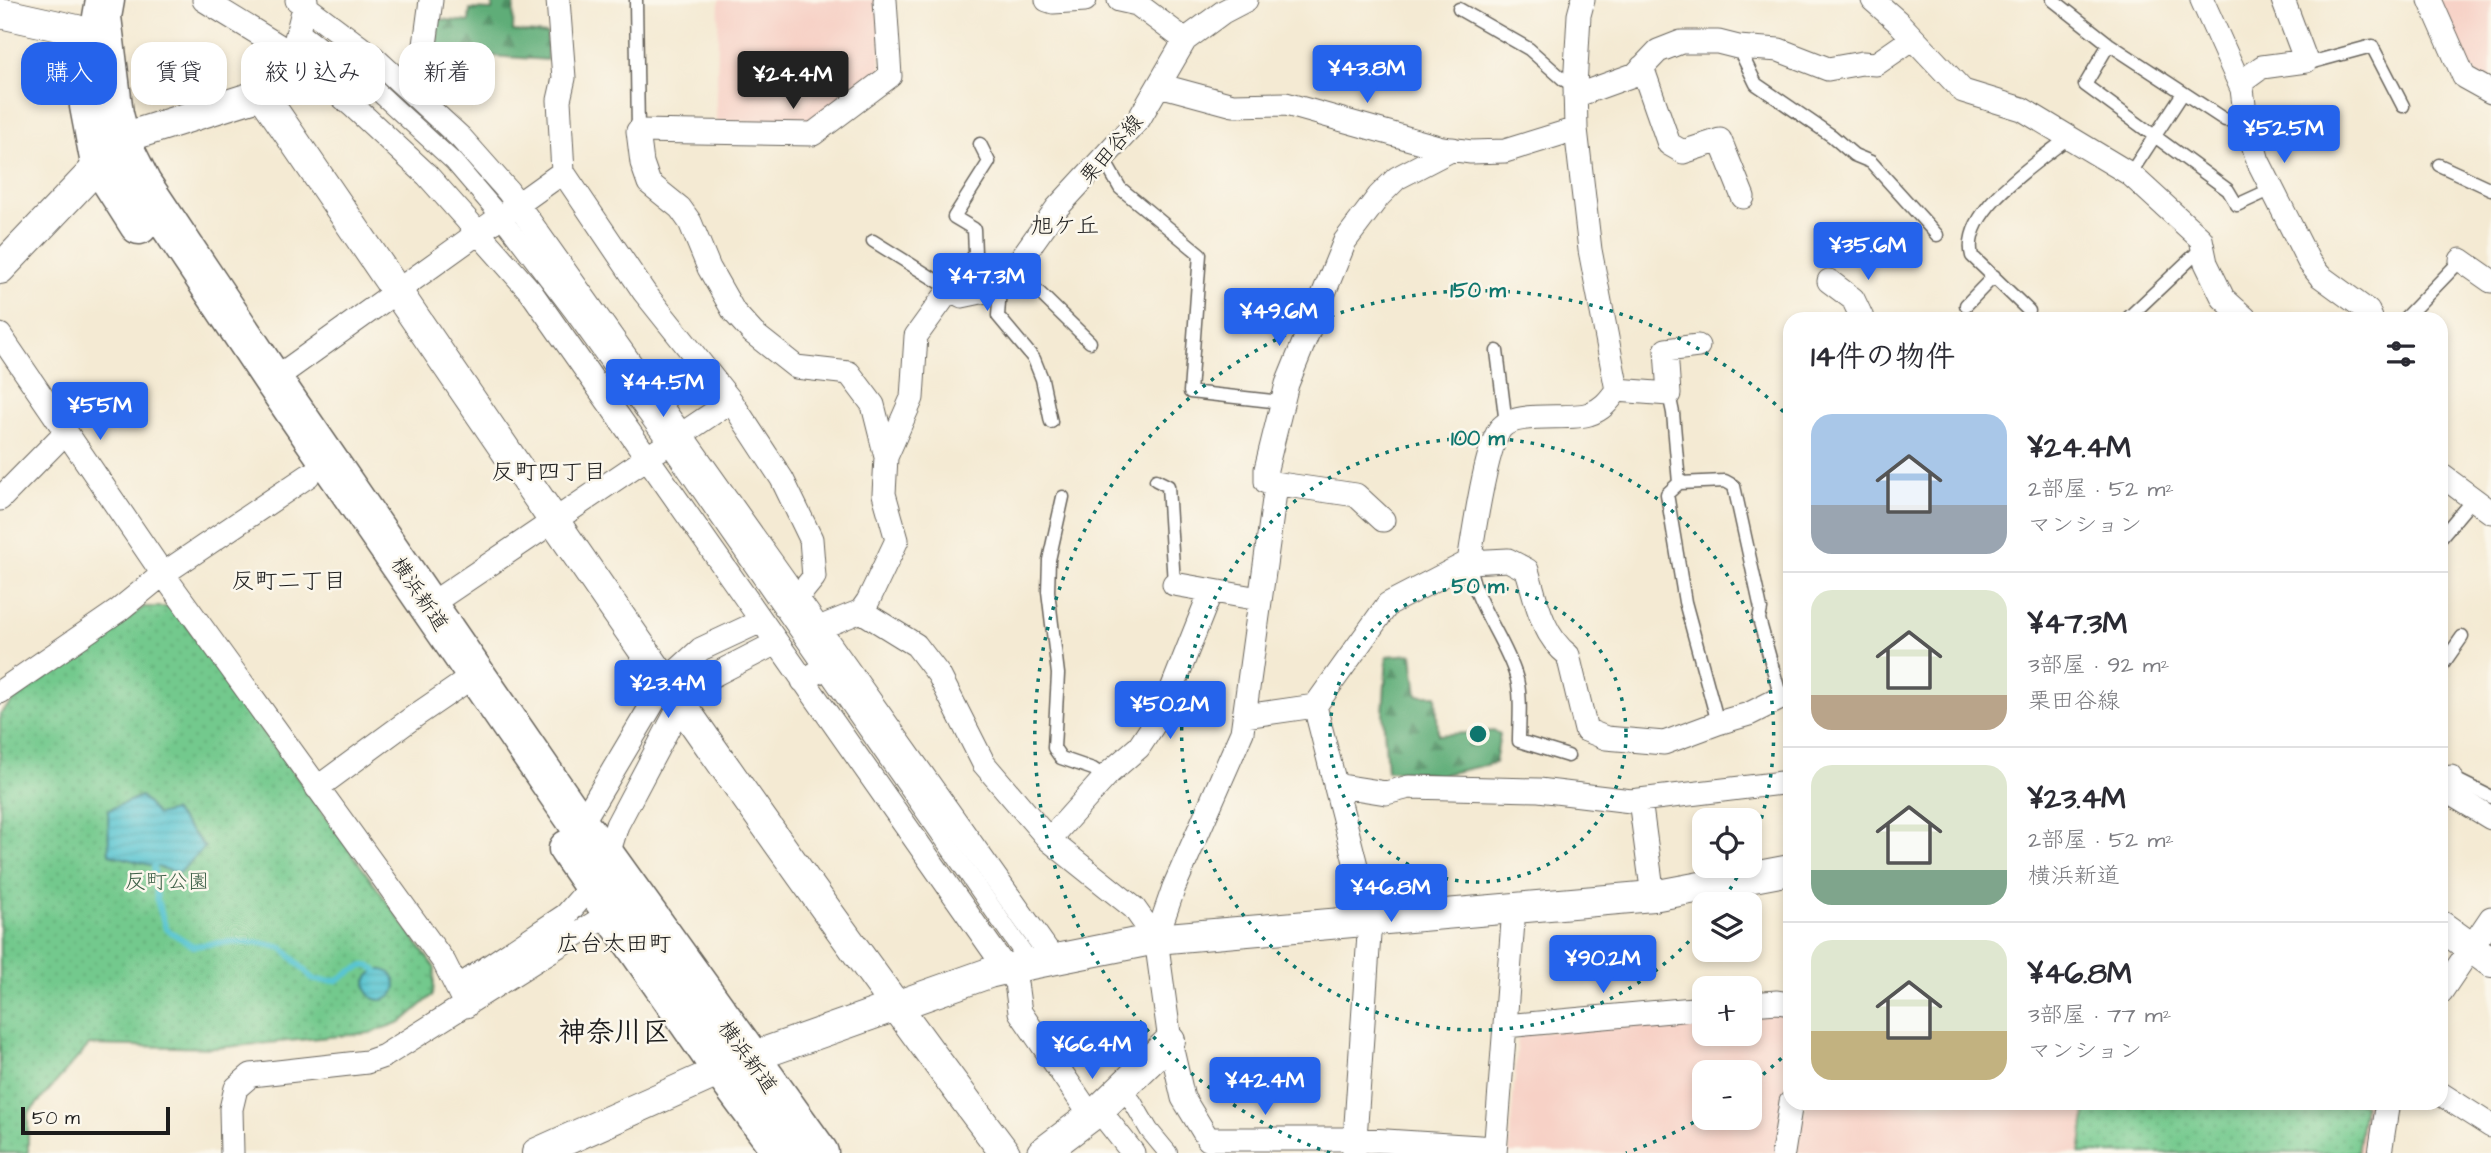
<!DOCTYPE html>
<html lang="ja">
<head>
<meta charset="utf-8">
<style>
  :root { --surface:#fff; --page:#f2f2f3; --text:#2b2b33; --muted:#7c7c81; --line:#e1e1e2; --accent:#2563eb }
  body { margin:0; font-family:"Architects Daughter","Klee One",sans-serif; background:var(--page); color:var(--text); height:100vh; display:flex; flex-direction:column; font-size:26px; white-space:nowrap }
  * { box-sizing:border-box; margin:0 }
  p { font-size:23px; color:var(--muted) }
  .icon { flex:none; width:38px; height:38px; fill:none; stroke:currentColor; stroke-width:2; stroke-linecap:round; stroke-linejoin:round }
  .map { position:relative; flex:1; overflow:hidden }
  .side { position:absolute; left:1783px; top:312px; width:665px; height:798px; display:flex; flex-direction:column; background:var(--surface); border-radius:21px; box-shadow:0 4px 10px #0003 }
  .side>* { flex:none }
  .hud { position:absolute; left:21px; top:42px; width:665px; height:63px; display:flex; gap:14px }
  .tools { position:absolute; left:1692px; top:808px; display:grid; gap:14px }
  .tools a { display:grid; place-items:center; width:70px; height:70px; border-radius:14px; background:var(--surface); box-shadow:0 4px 10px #0003; font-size:35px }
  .scale { position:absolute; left:21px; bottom:18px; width:149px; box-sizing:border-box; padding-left:7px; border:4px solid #1c1c1c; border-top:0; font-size:19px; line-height:24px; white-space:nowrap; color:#1c1c1c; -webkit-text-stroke:5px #fbf7ec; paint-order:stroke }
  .price { position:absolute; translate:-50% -60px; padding:0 16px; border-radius:7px; background:var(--accent); color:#fff; font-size:23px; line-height:46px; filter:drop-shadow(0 2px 4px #0008) }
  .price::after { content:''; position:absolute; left:50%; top:42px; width:21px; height:16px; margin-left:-10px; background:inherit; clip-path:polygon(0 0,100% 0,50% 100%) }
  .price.current { background:#222; color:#fff }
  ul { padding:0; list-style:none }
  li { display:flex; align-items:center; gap:21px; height:175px; padding:0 28px }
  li+li { border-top:2px solid var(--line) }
  li span { display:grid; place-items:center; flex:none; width:196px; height:140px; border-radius:21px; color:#555 }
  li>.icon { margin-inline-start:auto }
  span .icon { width:84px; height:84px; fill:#fffc; stroke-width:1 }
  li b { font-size:30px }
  h2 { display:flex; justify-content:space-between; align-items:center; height:84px; padding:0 28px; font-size:30px }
  .tag { padding:0 24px; border-radius:21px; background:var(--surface); box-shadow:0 4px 10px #0003; font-size:24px; line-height:63px }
  .tag.current { background:var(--accent); color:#fff }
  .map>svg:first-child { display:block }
  .built { fill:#f7d1c6; fill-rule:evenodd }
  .forest { fill:url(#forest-firs); stroke:#3d644a; stroke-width:2 }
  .park { fill:url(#park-dots); stroke:#487254; stroke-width:2 }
  .water { fill:url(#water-rules); stroke:#3a7076; stroke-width:2 }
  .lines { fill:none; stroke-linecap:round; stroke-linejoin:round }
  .stream { stroke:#59c5d1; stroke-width:6 }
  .service-casing { stroke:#68645c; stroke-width:15 }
  .pedestrian-casing { stroke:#68645c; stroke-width:20 }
  .minor-casing { stroke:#68645c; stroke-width:25 }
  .tertiary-casing { stroke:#68645c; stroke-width:32 }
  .trunk-casing { stroke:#68645c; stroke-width:41 }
  .service { stroke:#fff; stroke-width:12 }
  .pedestrian { stroke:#fff; stroke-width:18 }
  .minor { stroke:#fff; stroke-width:23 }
  .tertiary { stroke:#fff; stroke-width:30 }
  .trunk { stroke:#fff; stroke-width:38 }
  .ring { fill:none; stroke:#0f766e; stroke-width:3.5; stroke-dasharray:3.5 7 }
  .labels { text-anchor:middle; stroke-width:5; stroke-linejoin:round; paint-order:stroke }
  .street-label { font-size:21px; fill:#1c1c1c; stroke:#fbf7ec }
  .park-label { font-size:21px; fill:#3f6149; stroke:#fbf7ec }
  .neighbourhood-label { font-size:23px; fill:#1c1c1c; stroke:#fbf7ec }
  .district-label { font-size:28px; font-weight:bold; fill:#1c1c1c; stroke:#fbf7ec }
  .centre { fill:#0f766e; stroke:#fbf7ec; stroke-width:3.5 }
  .ring-label { font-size:21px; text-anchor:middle; font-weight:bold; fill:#0f766e; stroke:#fbf7ec; stroke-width:5; stroke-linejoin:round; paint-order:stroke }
</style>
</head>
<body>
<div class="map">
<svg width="2491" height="1153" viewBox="0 0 2491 1153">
  <defs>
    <pattern id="forest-firs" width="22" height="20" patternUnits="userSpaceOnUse" patternTransform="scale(1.75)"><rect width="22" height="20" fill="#5ead78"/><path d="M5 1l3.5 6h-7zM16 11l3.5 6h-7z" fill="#4d8c62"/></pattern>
    <pattern id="park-dots" width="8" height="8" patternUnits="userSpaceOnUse" patternTransform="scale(1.75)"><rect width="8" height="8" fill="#73c98d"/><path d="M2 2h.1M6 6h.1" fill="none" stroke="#63ac79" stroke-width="1.8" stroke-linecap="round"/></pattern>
    <pattern id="water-rules" width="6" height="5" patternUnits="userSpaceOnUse" patternTransform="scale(1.75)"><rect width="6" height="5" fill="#59c5d1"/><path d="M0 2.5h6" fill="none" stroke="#4da9b3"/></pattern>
  </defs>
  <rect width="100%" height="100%" fill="#fbf7ec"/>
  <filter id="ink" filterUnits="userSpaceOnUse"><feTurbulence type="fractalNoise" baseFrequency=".0143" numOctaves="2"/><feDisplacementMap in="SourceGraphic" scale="14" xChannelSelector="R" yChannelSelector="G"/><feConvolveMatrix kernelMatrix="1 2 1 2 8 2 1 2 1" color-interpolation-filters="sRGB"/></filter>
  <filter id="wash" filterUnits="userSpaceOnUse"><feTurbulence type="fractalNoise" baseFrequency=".00686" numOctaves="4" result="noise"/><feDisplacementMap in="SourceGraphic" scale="28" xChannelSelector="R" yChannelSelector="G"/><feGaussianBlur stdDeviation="1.57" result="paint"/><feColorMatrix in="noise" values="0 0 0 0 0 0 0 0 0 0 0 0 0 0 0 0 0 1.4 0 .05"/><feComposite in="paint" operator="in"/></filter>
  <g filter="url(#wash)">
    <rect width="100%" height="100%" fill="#f4ead3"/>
    <path class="built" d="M719 0H880L881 77 814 126 779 122 716 121Z
      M2437 0H2491V84L2471 69Z
      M1782 1011 1790 1021V1062L1776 1153H1509L1518 1039 1523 1034 1704 1018V1034H1750V1013ZM1704 1073H1750V1118H1704Z
      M2365 1102 2370 1106 2362 1153H1797L1806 1103Z"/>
    <path class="forest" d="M493 0H514L513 31 547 34V60L436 52 438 19 469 22 470 9 492 10Z
      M1412 654 1417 695H1436L1438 735 1495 731 1500 734 1495 763 1436 776 1422 772 1387 771 1383 713 1387 656Z"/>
    <path class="park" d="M144 607H173L435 968 433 995 403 1021 370 1033 216 1048 89 1045 28 1114V1153H0V714L13 701Z
      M2361 1103 2364 1105 2357 1153H2080L2087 1103Z"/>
    <path class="water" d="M141 796 157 815 173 811 205 847 179 873 109 854 108 810Z
      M366 985a15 15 0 1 1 30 0a15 15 0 1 1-30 0Z"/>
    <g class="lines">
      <path class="stream" d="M154 867 157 900 166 929 193 946 226 942 261 943 283 948 314 980C321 980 330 982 337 980 349 975 364 957 377 971"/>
    </g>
  </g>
  <g filter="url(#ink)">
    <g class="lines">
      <defs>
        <path id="service" d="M636 0 638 131
          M2053 0 2109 44 2225 120 2245 117
          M1459 9 1529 49 1564 80 1575 86
          M2109 44 2085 85 2228 190 2237 205 2272 189
          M1738 47 1756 84 1832 136 1854 155 1871 162 1937 235
          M2306 61 2313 62 2372 46 2403 106
          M1104 160 1120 188 1200 254 1190 392 1281 402
          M2439 165 2491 189
          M2130 174 2183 93
          M873 241 950 289
          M1014 268 1090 342
          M1000 288 998 316 1034 359 1042 379 1051 422
          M953 291 975 253 974 229 954 217 989 162 980 144
          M1966 305 1994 276
          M2029 311 1972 256C1960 211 2038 162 2069 137
          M2128 318 2202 248
          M2405 318 2461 260
          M1497 351 1506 424
          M1669 394 1673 413 1679 483 1667 494 1685 602 1718 723
          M1156 480 1168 486 1174 584
          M1679 483 1725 481 1734 486 1761 609 1759 619 1781 698
          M1063 497 1049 560 1048 591 1058 674 1054 748 1061 758 1093 769 1105 777
          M2441 537 2473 499
          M1469 562C1474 604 1504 637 1516 676 1522 695 1519 721 1519 741L1568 756
          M2441 667 2462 637
          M2441 769 2451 777 2491 797"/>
        <path id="pedestrian" d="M298 30 377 91 454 162 501 217 572 310 667 442 1031 964
          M1132 1101 1149 1130 1168 1153"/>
        <path id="minor" d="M204 0 292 54 354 107 427 175 531 292 1016 983 1020 1012 1091 1116
          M297 0 373 57 461 138 508 191 1054 960
          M558 0 564 78 559 100 563 172 644 292 731 401 782 479 811 539 814 577 796 599
          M885 0 890 76 813 134 638 131 642 163 649 183 680 208 690 222 709 268 734 312 753 333 796 367 849 373 873 405 886 457
          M1047 0 1053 2 1085 0
          M1119 0 1137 4 1185 40
          M1873 0 1898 22 1963 91 2022 109 2130 174 2201 239 2206 263 2223 298 2245 318
          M2202 0 2242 89 2246 121 2258 161 2309 262 2320 276 2368 311 2371 318
          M2430 0 2464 77 2491 92
          M1642 67 1669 144 1683 152 1720 140 1743 197
          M2240 83 2262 67 2306 61 2283 0
          M1159 85 1233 105 1286 104 1442 148 1471 152 1505 151 1576 129
          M262 94 292 54 306 0
          M1575 96 1636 74 1658 51 1681 42H1718L1738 47 1779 50 1828 69 1862 63 1876 64 1912 39
          M418 98 431 0
          M2461 260 2491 281
          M1829 281 1853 299 1862 318
          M0 335 163 574 444 962 466 1006
          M273 380 563 172
          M1617 390 1669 394 1666 350 1698 346
          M2441 475 2491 512
          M1276 485 1242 732 1174 887 1156 939 1170 1041 1183 1098 1208 1139H1355L1495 1148
          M0 499 66 432
          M1383 520 1356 495 1266 482V469L1287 384 1345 241 1379 196 1397 178 1453 149
          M1469 562 1508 560 1527 570C1536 600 1542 635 1568 655L1586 730 1606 738 1664 743 1718 723 1749 714 1781 698
          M1174 584 1259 599
          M428 606 731 401
          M861 611 916 645 939 675 984 764 1049 840 1134 908 1156 939
          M819 628 861 611 868 601 897 540 884 494 886 457 912 398 916 336 950 289 962 296 1000 288 1057 208 1139 119 1185 40 1223 12 1246 0
          M803 681 839 659
          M0 692 119 610 163 574 308 476
          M1315 706 1370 920 1354 1153
          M1245 716 1315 706 1388 604 1469 562C1474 533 1485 450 1500 429 1514 410 1568 421 1589 414 1602 410 1609 401 1617 390L1590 250 1576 129 1575 86 1579 15 1583 0
          M2451 777 2448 792 2491 818
          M1335 785 1386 793 1409 787 1539 790 1631 801 1790 782
          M317 788 415 716 475 675
          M1640 800 1653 896
          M580 826 666 681 701 649 761 621
          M1049 840 1109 773 1139 747 1164 709 1211 591
          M607 858 617 825 681 704 706 679 776 643
          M457 988 566 915 593 884
          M2441 992 2491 918
          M1750 1004 1777 1002 1790 1004
          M1505 1026 1704 1008
          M2441 1094 2491 1126
          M1099 1110 1133 1153
          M232 1153 231 1109 236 1088 251 1075 367 1062 384 1056 612 912
          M1495 1153 1514 909
          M1783 1153 1791 1102
          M2380 1153 2388 1102"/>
        <path id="tertiary" d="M0 13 77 30
          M0 269 121 142 139 133 262 94C506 450 746 809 1005 1153
          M2441 926 2491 962
          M537 1153 749 1058 989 973 1006 969 1156 939 1653 896 1790 870
          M1042 1153 1099 1110 1170 1041"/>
        <path id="trunk" d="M105 0 102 17 114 114 121 142 142 184 273 380 580 826 607 858 819 1153
          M89 106 100 164 139 225
          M568 849 721 1069 783 1153"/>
      </defs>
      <use href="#service" class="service-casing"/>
      <use href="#pedestrian" class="pedestrian-casing"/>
      <use href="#minor" class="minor-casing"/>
      <use href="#tertiary" class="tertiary-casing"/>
      <use href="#trunk" class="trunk-casing"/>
      <use href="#service" class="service"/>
      <use href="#pedestrian" class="pedestrian"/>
      <use href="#minor" class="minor"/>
      <use href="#tertiary" class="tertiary"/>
      <use href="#trunk" class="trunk"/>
    </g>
  </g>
  <g class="ring">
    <circle cx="1478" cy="734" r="148"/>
    <path d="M1742 868A296 296 0 0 1 1720 904M1703 926A296 296 0 1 1 1750 850"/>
    <path d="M1789 1051A444 444 0 0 1 1751 1084M1703 1117A444 444 0 0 1 1626 1153M1330 1153A444 444 0 1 1 1789 417"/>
  </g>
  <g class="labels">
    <g class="street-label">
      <text transform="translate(1111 149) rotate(-49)" y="7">栗田谷線</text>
      <text transform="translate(420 594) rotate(56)" y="7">横浜新道</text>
      <text transform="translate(748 1057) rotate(54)" y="7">横浜新道</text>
    </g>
    <g class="park-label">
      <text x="167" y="888">反町公園</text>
    </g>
    <g class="neighbourhood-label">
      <text x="1065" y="233">旭ケ丘</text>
      <text x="549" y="479">反町四丁目</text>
      <text x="289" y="588">反町二丁目</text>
      <text x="614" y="951">広台太田町</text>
    </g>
    <g class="district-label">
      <text x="614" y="1041">神奈川区</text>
    </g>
  </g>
  <circle cx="1478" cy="734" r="10" class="centre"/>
  <g class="ring-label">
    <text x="1478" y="297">150 m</text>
    <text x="1478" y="445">100 m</text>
    <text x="1478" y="593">50 m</text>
  </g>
</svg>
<div class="tools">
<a><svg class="icon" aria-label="locate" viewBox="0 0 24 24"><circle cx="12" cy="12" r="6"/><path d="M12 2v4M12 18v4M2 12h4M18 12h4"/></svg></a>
<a><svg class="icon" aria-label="layers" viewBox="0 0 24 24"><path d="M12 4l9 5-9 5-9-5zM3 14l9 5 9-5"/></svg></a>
<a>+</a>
<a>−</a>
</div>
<div class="scale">50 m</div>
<b class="price" style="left:1367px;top:105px">¥43.8M</b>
<b class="price current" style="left:793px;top:111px">¥24.4M</b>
<b class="price" style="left:2284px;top:165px">¥52.5M</b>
<b class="price" style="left:1868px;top:282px">¥35.6M</b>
<b class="price" style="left:987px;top:313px">¥47.3M</b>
<b class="price" style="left:1279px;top:348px">¥49.6M</b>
<b class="price" style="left:663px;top:419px">¥44.5M</b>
<b class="price" style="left:100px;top:442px">¥55M</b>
<b class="price" style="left:668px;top:720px">¥23.4M</b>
<b class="price" style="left:1170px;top:741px">¥50.2M</b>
<b class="price" style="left:1391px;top:924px">¥46.8M</b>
<b class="price" style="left:1603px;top:995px">¥90.2M</b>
<b class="price" style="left:1092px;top:1081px">¥66.4M</b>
<b class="price" style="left:1265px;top:1117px">¥42.4M</b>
<div class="hud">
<a class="tag current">購入</a>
<a class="tag">賃貸</a>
<a class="tag">絞り込み</a>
<a class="tag">新着</a>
</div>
<section class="side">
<h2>14件の物件<svg class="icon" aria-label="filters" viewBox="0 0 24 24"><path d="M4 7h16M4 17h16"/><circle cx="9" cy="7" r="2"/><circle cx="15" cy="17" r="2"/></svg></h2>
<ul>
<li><span style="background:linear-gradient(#a9c7e8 65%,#9aa5b1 0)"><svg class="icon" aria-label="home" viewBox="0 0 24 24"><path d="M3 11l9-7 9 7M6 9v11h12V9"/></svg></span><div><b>¥24.4M</b><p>2部屋 · 52 m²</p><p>マンション</p></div></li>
<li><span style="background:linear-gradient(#dfe7d0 75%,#b9a48a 0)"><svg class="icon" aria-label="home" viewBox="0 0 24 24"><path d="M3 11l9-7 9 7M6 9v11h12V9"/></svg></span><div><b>¥47.3M</b><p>3部屋 · 92 m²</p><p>栗田谷線</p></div></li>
<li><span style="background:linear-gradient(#dfe7d0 75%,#7fa58c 0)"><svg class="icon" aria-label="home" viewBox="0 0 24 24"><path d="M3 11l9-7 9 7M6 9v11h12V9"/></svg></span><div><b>¥23.4M</b><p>2部屋 · 52 m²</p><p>横浜新道</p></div></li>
<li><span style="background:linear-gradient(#dfe7d0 65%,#c2b280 0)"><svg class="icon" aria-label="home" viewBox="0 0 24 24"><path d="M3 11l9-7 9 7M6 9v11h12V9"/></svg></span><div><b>¥46.8M</b><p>3部屋 · 77 m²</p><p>マンション</p></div></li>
</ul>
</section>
</div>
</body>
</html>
